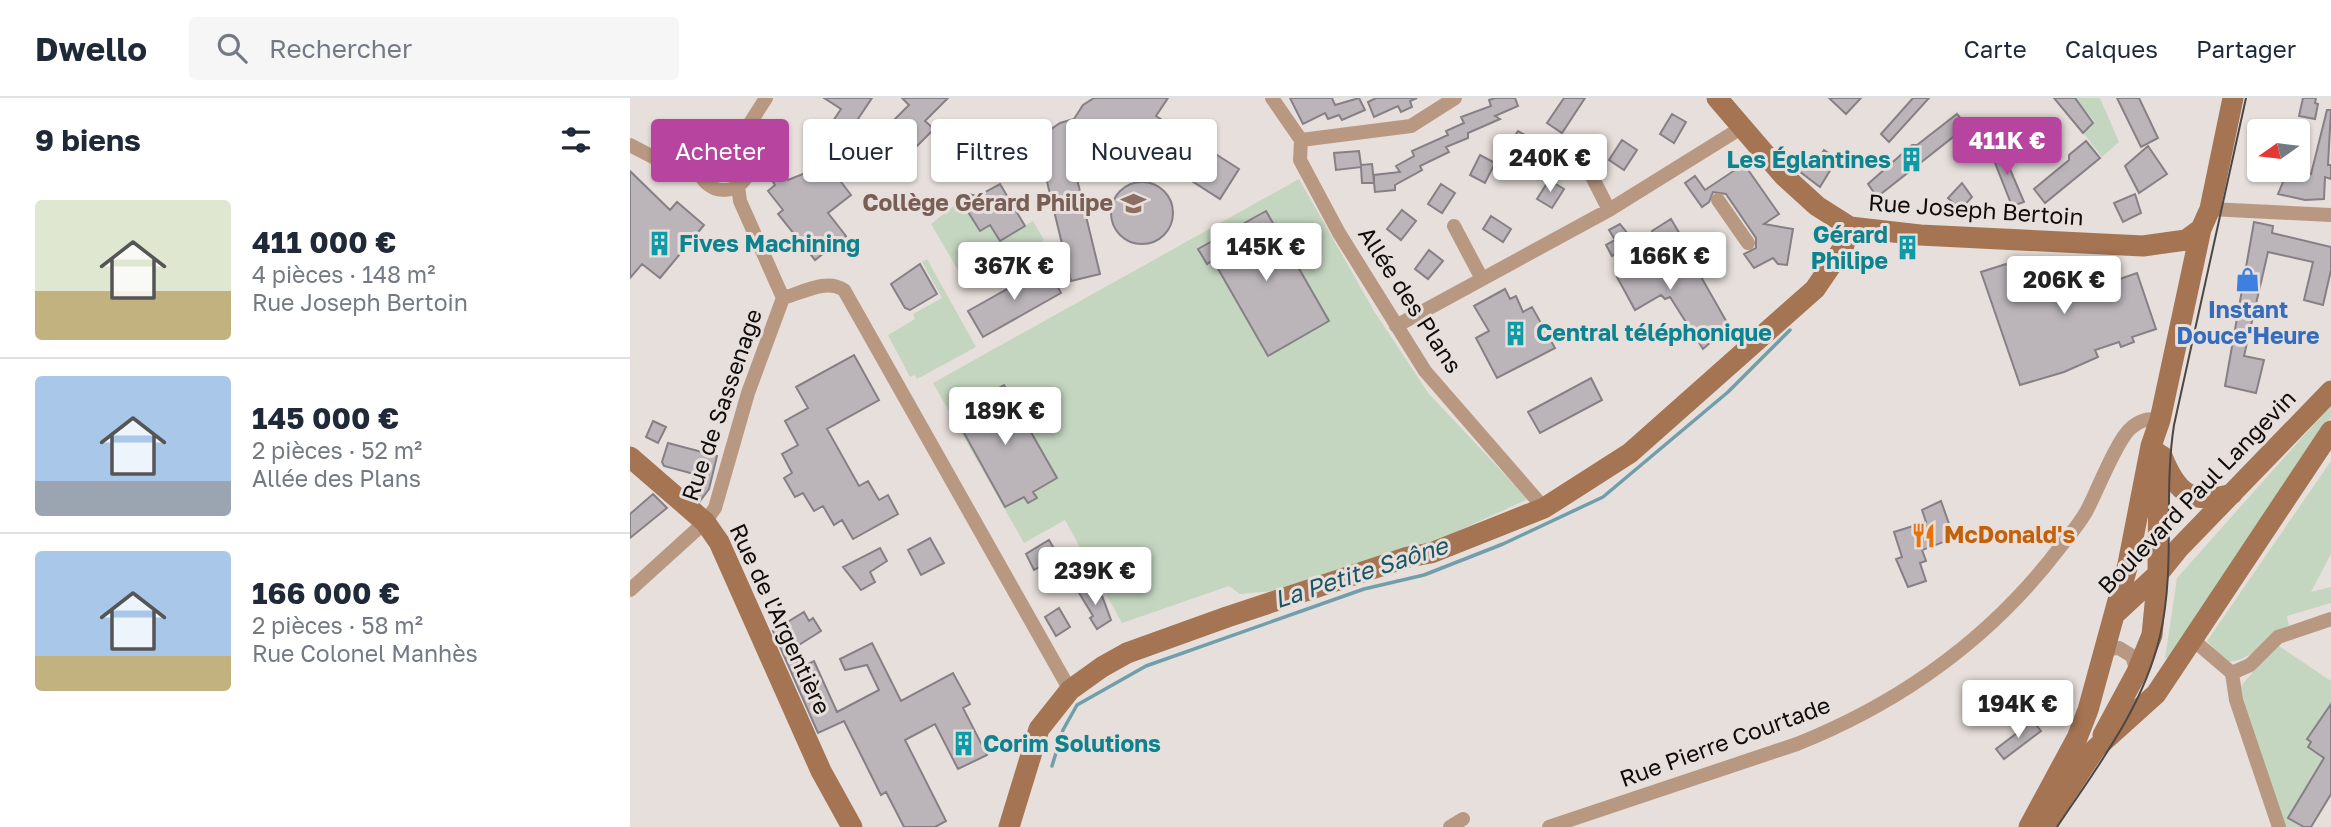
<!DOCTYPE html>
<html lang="fr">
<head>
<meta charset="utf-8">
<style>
  :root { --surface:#fff; --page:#f6f6f7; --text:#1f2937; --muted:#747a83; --line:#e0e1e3; --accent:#b745a0 }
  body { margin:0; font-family:"Golos Text",sans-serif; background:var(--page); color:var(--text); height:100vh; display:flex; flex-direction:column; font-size:26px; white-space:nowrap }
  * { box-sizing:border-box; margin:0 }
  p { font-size:23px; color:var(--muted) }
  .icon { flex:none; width:38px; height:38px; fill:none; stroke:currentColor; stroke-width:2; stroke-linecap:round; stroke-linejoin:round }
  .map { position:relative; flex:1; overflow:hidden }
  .panel { display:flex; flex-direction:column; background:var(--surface); width:630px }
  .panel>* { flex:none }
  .top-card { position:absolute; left:21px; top:21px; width:665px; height:63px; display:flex; gap:14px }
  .needle { width:46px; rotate:256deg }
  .controls { position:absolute; left:1617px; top:21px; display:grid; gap:14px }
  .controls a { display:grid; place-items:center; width:63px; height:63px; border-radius:7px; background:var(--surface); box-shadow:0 2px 5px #0004; font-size:35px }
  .price { position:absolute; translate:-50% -60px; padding:0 16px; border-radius:7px; background:#fff; color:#222; font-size:23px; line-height:46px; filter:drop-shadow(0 2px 4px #0008) }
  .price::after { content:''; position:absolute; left:50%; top:42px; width:21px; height:16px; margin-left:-10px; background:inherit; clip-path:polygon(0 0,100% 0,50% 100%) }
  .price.active { background:var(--accent); color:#fff }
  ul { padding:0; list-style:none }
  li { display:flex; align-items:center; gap:21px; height:175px; padding:0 35px }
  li+li { border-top:2px solid var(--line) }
  li span { display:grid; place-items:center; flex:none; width:196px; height:140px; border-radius:7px; color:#555 }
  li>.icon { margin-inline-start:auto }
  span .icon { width:84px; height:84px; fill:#fffc; stroke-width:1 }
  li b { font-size:30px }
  h2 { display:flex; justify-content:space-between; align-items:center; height:84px; padding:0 35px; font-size:30px }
  .tag { padding:0 24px; border-radius:7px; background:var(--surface); box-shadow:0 2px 5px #0004; font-size:24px; line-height:63px }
  .tag.active { background:var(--accent); color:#fff }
  header { display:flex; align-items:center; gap:42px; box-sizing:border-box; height:98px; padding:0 35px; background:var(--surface); border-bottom:2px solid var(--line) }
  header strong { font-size:33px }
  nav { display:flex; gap:38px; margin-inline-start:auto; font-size:24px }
  .search { width:490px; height:63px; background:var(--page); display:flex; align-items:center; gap:18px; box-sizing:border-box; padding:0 24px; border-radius:7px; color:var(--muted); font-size:26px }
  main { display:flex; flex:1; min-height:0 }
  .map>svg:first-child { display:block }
  .green { fill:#c4d6c0 }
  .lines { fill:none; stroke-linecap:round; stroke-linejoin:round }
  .stream { stroke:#709eaa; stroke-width:3.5 }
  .building { fill:#bbb5ba; stroke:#868086; stroke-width:2 }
  .street { stroke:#b99882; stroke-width:14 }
  .secondary { stroke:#a47453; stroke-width:21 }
  .tram { stroke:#4c4745; stroke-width:2 }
  .labels { text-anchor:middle; stroke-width:6; stroke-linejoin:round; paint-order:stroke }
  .culture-label { font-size:23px; font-weight:bold; fill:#0d838f; stroke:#e7dfdb; text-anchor:start }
  .education-label { font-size:23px; font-weight:bold; fill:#785e54; stroke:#e7dfdb; text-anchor:end }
  .street-label { font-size:23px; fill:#0f0c0b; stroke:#e7dfdb }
  .shop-label { font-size:23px; font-weight:bold; fill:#366cbe; stroke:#e7dfdb }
  .food-label { font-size:23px; font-weight:bold; fill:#c56008; stroke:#e7dfdb; text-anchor:start }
  .water-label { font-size:24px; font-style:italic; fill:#175765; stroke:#e7dfdb }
</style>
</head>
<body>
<header>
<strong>Dwello</strong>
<div class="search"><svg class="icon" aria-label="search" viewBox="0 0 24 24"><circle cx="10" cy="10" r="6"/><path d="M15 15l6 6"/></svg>Rechercher</div>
<nav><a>Carte</a><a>Calques</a><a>Partager</a></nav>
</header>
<main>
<section class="panel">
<h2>9 biens<svg class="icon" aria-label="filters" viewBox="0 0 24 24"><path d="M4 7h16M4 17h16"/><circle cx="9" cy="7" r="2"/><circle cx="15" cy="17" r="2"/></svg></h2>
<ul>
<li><span style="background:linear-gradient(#dfe7d0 65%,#c2b280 0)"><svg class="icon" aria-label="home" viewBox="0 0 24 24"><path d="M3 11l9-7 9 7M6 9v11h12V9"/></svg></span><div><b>411 000 €</b><p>4 pièces · 148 m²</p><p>Rue Joseph Bertoin</p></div></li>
<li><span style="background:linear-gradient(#a9c7e8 75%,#9aa5b1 0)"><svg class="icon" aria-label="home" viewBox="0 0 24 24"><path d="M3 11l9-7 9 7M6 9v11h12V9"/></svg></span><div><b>145 000 €</b><p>2 pièces · 52 m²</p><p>Allée des Plans</p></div></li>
<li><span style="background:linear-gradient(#a9c7e8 75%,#c2b280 0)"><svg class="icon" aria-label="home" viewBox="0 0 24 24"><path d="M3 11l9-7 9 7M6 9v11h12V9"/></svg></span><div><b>166 000 €</b><p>2 pièces · 58 m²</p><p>Rue Colonel Manhès</p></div></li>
</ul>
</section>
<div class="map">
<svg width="1701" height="729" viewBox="0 0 1701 729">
  <rect width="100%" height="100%" fill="#e7dfdb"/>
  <path class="green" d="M1445 0H1470L1489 44 1472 59 1452 33 1464 23Z
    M76 66a17 17 0 1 1 34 0a17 17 0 1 1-34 0Z
    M669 81 744 213 799 296 898 401 808 442 665 491 610 496 599 488 492 525 435 422 394 445 303 285Z
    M331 102 350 133 360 127 370 143 403 123 414 142 344 182 332 179 301 126Z
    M297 161 346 249 287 281 285 277 280 279 258 237 285 221 283 216 312 200 292 164Z
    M1701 307V319L1542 557 1535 561 1547 480Z
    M1701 363V456L1681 494 1701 489V505L1657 518 1659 528C1630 535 1630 562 1597 564L1577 543Z
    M1646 546 1701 583V606L1677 640 1695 658 1658 719 1674 729H1652L1610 595 1612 587Z"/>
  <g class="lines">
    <path class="stream" d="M422 668 433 632 447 607 516 568 734 491 794 477 873 446 973 399 1098 294 1160 232"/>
  </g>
  <path class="building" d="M194 0H242L218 36 201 26 211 11Z
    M272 0H318L295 23 304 31 279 56 255 31 279 7Z
    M464 0H538L526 18 609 71 590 101 479 30 481 54 475 64 461 66 441 56 470 176 441 183 412 63 380 60 430 25 444 21 453 7Z
    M660 0H702L705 7 729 0 735 12 712 22 709 17 698 21 695 15 673 26Z
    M746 0H787L780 3 782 9 771 14 768 8 744 19 738 4Z
    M865 0H885L888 8 865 18 870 21 838 35V40L816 49 819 54 790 68 792 72 765 87V92L745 94 744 85H732L731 69 706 72 704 55 729 53 731 67 742 66 744 84V77L770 74 766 68 784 58 782 53 818 37 816 33 834 25 831 19 861 8 859 2Z
    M934 0H955L932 35 917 25Z
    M1199 0H1231L1216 16Z
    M1283 0H1299L1259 44 1251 36Z
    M1424 0H1445L1463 25 1453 35Z
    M1487 0H1509L1528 40 1511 49Z
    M1673 0H1686L1685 5 1688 6 1685 21 1669 18Z
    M1697 12H1701L1698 67H1701V81L1695 79 1694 101 1675 102 1648 96 1658 72 1681 76Z
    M1042 16 1056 24 1044 45 1030 36Z
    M1327 16 1337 28 1247 99 1238 86 1282 47H1287Z
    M888 33 902 41 890 61 876 52Z
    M992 42 1007 52 994 72 979 62Z
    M1456 43 1470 60 1415 105 1404 91 1439 62V57Z
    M1370 48 1394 104 1382 108 1360 52Z
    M1518 48 1537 76 1509 95 1495 68Z
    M1194 52 1207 61 1190 89 1165 70 1176 58 1188 62Z
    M850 57 865 65 855 85 840 77Z
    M1114 66 1149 116 1134 126 1163 131 1157 167 1148 166 1143 160 1124 170 1114 156 1126 150V140L1096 96 1083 94 1079 104 1072 109 1055 85 1065 78 1075 92Z
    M193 68 199 75 202 72 221 97 198 115 216 138 185 162 148 116 153 112 138 93 145 87 143 84 156 79 158 82Z
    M0 73 40 112 47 104 74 127 30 180 12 166 0 180Z
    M919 82 934 91 922 110 907 101Z
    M481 115a31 31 0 1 1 62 0a31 31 0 1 1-62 0Z
    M1332 85 1342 99 1330 112 1318 100Z
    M370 86 395 128 370 143 360 127 350 133 330 101 338 96 348 98Z
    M811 86 825 95 812 115 798 106Z
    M1505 96 1511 115 1493 124 1484 105Z
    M772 112 786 123 771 142 757 131Z
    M636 113 699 223 638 258 583 162 577 166 568 151Z
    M861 118 881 131 873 144 853 131Z
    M1041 121 1051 138 1032 150 1022 133Z
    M1624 124 1643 128 1642 135 1701 149V172L1693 207 1674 202 1683 164 1638 154 1614 258 1634 262 1626 295 1595 288Z
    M990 126 1002 141 999 142 1002 147 996 150 1012 177 1029 169 1035 181 1043 177 1045 181 1066 170 1099 228 1073 251 1040 199 1035 201 1031 197 1005 212 987 179 998 173 987 155 982 158 976 147 985 142 979 132Z
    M799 152 813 163 798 181 785 171Z
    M290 166 307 196 280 212 275 210 261 186Z
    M1376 166 1403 167 1407 179 1436 169 1439 179 1461 171 1477 172 1481 184 1507 175 1526 231 1502 239 1504 244 1491 249 1489 244 1465 252 1468 259 1434 274 1390 287 1351 174Z
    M416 169 431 195 353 239 338 213Z
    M875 191 880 201 886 198 893 214 902 209 925 250 867 280 846 240 859 233 844 208Z
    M224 257 249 302 197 331 229 388 238 383 249 402 258 397 268 416 223 441 212 422 204 427 193 408 184 413 173 395 165 399 154 380 162 375 152 356 168 347 155 323 178 310 166 289Z
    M961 280 972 302 910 335 898 314Z
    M374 287 427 380 403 394 407 400 398 405 394 399 375 409 323 315Z
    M23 323 36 329 28 345 16 339Z
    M38 345 87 358 79 391 70 403 60 392 64 376 34 368 32 364Z
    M23 396 37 410 0 440V416Z
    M1311 403 1324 440 1292 452 1296 463 1290 465 1296 483 1278 489 1266 461 1272 459 1264 434 1296 424 1292 412Z
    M300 440 314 465 291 477 278 452Z
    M419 442 429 459 404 472 396 456Z
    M250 450 257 463 240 474 245 484 231 492 213 469Z
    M460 486 468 500 472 498 481 522 467 531 460 520 463 518 448 493Z
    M429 510 440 529 426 538 415 519Z
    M174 514 179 523 183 520 191 533 161 552 170 570 184 563 207 614 249 592 237 567 215 572 210 561 242 545 271 603 323 575 340 606 333 610 357 657 328 671 305 626 275 642 316 723 305 729H274L256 694 251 697 214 623 188 635 143 533Z
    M1701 606V696L1681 729H1674L1658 720 1694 660 1678 649 1681 644 1677 641Z
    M1403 623 1411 633 1374 661 1366 651Z"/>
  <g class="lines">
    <path class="street" d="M642 0 671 42 670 62 709 135 795 273 914 410
      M68 66a26 26 0 1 1 52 0a26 26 0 1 1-52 0Z
      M671 42 781 28 825 0
      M108 44 136 0
      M0 47 23 59 67 64
      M950 55 979 112
      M1088 102 1118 145
      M1580 111 1701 117
      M824 128 851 179
      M153 200C172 195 196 180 214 192L440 592
      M766 228 979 112 1111 30
      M0 492 75 424 85 410 118 295 153 200 110 103 108 88
      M1562 541 1602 575 1620 567 1648 539 1701 521
      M1476 551 1489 550 1502 558 1507 574
      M1602 575 1606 602 1649 729
      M820 729 833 721
      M919 729 1167 646C1272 604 1363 538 1431 448 1440 437 1449 426 1456 414 1466 396 1487 341 1501 330 1510 322 1518 320 1530 322"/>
    <path class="secondary" d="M1087 0 1153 77 1187 108 1220 129 1290 137 1513 148 1556 142 1571 131
      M1532 358C1547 396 1562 407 1602 396
      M0 359 75 424 89 444 191 673 222 729
      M1486 515 1528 476 1549 450 1701 293
      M1473 637 1507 574 1522 537 1528 476 1529 356
      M379 729 409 631 440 592 472 569 497 555 597 519 778 459 801 455 914 410 1000 355 1185 191 1213 150 1220 129
      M1399 729 1447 640 1458 612 1498 466 1521 348 1530 322 1571 131 1580 111 1603 0
      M1414 729 1465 651 1526 596 1701 333"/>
    <path class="tram" d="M1427 729C1467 669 1513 610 1530 538 1546 469 1533 397 1544 327L1616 0"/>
  </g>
  <defs>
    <symbol id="building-bare" viewBox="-9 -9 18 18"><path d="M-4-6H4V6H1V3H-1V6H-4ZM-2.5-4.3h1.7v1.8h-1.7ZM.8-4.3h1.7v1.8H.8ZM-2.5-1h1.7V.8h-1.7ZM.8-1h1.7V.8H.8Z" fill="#0f9aa8" stroke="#e7dfdb" stroke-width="2.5" paint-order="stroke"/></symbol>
    <symbol id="school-bare" viewBox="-9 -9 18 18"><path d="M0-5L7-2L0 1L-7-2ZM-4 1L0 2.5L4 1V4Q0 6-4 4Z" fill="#8d6e63" stroke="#e7dfdb" stroke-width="2.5" paint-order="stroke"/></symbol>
    <symbol id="shop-bare" viewBox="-9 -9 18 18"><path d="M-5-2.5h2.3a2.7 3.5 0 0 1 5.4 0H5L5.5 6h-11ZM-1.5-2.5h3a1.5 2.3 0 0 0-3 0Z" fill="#3f7fe0" stroke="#e7dfdb" stroke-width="2.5" paint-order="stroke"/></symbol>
    <symbol id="restaurant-bare" viewBox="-9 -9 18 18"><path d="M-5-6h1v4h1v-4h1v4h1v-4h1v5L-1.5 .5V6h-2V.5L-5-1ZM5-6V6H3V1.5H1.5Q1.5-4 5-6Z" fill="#e8710a" stroke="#e7dfdb" stroke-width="2.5" paint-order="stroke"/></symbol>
  </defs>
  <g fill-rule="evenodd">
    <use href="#building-bare" x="1264" y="44" width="35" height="35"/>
    <use href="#school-bare" x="486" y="88" width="35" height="35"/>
    <use href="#building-bare" x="12" y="128" width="35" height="35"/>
    <use href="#building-bare" x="1260" y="132" width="35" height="35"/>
    <use href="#shop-bare" x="1600" y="164" width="35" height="35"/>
    <use href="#building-bare" x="868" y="218" width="35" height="35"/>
    <use href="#restaurant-bare" x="1276" y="420" width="35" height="35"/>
    <use href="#building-bare" x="316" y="628" width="35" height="35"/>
  </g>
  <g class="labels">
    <g class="culture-label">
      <text x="1261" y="70" text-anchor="end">Les Églantines</text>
      <text x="1258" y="145" text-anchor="end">Gérard<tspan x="1258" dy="26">Philipe</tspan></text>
      <text x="49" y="154">Fives Machining</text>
      <text x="906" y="243">Central téléphonique</text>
      <text x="353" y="654">Corim Solutions</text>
    </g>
    <g class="education-label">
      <text x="483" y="113">Collège Gérard Philipe</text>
    </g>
    <g class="street-label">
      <text transform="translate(1346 112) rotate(4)" y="8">Rue Joseph Bertoin</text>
      <text transform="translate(780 202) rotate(57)" y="8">Allée des Plans</text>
      <text transform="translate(92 307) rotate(-71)" y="8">Rue de Sassenage</text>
      <text transform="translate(1567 394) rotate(-46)" y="8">Boulevard Paul Langevin</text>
      <text transform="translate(150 521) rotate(65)" y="8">Rue de l'Argentière</text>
      <text transform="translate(1095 644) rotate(-20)" y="8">Rue Pierre Courtade</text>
    </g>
    <g class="shop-label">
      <text x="1618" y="220">Instant<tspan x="1618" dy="26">Douce'Heure</tspan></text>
    </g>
    <g class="food-label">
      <text x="1314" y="445">McDonald's</text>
    </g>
    <g class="water-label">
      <text transform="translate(731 475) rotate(-18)" y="8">La Petite Saône</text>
    </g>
  </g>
</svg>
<div class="controls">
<a><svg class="needle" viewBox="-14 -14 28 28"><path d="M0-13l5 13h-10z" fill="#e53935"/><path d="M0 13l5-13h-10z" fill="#747a83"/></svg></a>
</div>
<b class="price active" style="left:1377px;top:79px">411K €</b>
<b class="price" style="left:920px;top:96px">240K €</b>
<b class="price" style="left:636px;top:185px">145K €</b>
<b class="price" style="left:1040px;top:194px">166K €</b>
<b class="price" style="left:384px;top:204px">367K €</b>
<b class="price" style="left:1434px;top:218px">206K €</b>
<b class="price" style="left:375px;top:349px">189K €</b>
<b class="price" style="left:465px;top:509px">239K €</b>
<b class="price" style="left:1388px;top:642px">194K €</b>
<div class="top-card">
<a class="tag active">Acheter</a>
<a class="tag">Louer</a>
<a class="tag">Filtres</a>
<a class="tag">Nouveau</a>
</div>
</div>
</main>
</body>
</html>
